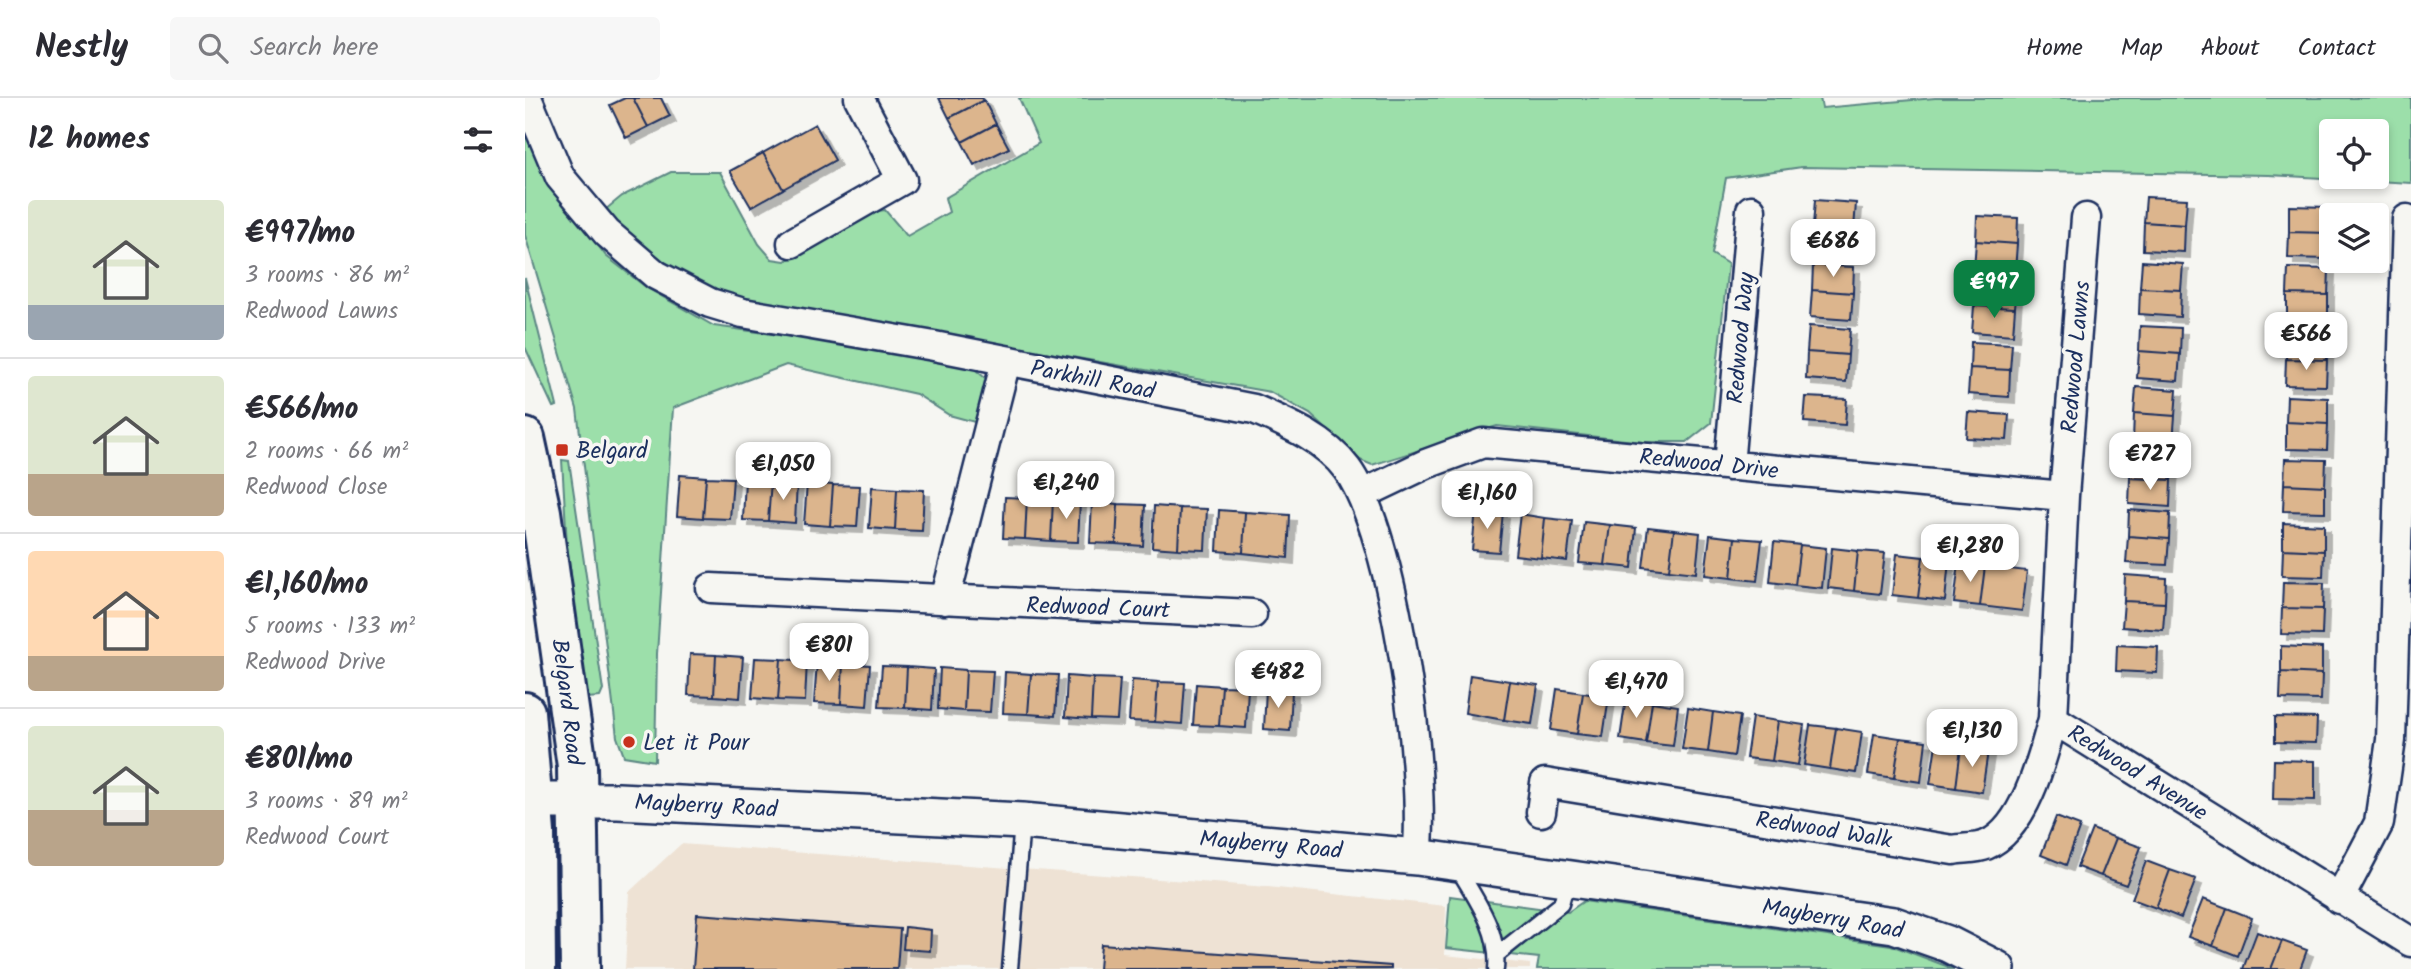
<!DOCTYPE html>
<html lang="en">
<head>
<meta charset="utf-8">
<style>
  :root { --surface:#fff; --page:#f7f7f7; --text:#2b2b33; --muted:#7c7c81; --line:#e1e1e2; --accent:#0b8043 }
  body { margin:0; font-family:Kalam,sans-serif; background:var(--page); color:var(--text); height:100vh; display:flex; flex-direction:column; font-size:26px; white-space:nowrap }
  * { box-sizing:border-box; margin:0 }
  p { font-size:23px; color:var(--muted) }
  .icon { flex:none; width:38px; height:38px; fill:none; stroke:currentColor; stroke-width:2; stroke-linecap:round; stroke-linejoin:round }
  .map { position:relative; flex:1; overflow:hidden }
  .side { display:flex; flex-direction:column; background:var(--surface); width:525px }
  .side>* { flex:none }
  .fabs { position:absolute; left:1794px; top:21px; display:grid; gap:14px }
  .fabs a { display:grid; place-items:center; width:70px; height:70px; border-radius:7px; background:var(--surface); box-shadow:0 4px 10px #0003; font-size:35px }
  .price { position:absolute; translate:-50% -60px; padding:0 16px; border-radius:14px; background:#fff; color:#222; font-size:23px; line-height:46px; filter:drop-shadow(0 2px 4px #0008) }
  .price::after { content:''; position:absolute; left:50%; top:42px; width:21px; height:16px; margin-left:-10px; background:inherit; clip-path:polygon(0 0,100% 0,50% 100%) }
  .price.selected { background:var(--accent); color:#fff }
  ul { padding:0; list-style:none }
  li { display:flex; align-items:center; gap:21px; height:175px; padding:0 28px }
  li+li { border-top:2px solid var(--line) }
  li span { display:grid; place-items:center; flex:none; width:196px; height:140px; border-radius:7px; color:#555 }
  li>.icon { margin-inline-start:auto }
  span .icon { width:84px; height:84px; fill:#fffc; stroke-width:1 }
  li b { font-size:30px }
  h2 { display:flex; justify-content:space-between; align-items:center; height:84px; padding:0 28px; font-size:30px }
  header { display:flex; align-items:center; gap:42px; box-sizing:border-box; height:98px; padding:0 35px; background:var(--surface); border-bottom:2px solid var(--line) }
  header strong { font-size:33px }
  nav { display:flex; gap:38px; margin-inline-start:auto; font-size:24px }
  .search { width:490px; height:63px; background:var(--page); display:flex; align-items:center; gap:18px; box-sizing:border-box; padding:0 24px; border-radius:7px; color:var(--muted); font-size:26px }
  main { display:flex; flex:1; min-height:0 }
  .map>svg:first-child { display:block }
  .built { fill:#eee2d4 }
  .green { fill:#9cdfaa; stroke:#5c8784; stroke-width:2; fill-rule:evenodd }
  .building { fill:#dcb58d; stroke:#1b2f5e; stroke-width:2; filter:url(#shadow) }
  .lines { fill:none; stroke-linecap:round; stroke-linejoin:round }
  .service-casing { stroke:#1b2f5e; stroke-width:19 }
  .minor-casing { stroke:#1b2f5e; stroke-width:33 }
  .tertiary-casing { stroke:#1b2f5e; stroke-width:40 }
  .secondary-casing { stroke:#1b2f5e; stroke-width:44 }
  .service { stroke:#f6f6f2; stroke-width:14 }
  .minor { stroke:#f6f6f2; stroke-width:28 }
  .tertiary { stroke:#f6f6f2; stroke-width:35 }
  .secondary { stroke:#f6f6f2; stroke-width:38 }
  .poi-dot { fill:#c8321e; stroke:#f6f6f2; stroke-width:2.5 }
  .labels { text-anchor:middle; stroke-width:7; stroke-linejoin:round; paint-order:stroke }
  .street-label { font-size:23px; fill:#1b2f5e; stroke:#f6f6f2 }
  .poi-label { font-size:23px; fill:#1b2f5e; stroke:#f6f6f2; text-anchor:start }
</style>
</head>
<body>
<header>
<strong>Nestly</strong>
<div class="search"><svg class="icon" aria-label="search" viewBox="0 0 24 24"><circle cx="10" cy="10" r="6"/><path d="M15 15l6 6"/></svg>Search here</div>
<nav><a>Home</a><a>Map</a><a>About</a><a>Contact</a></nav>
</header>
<main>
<section class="side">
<h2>12 homes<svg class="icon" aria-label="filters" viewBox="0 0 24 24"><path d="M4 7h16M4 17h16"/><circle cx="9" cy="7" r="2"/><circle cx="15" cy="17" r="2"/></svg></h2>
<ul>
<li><span style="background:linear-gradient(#dfe7d0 75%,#9aa5b1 0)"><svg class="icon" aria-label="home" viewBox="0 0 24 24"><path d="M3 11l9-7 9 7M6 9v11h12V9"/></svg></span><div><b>€997/mo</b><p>3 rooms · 86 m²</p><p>Redwood Lawns</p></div></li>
<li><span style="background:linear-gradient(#dfe7d0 70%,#b9a48a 0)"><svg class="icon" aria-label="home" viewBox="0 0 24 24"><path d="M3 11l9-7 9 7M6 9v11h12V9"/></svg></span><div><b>€566/mo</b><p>2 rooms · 66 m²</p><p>Redwood Close</p></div></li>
<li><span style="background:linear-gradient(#ffd9b3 75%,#b9a48a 0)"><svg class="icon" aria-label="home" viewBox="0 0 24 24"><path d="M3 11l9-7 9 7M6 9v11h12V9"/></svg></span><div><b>€1,160/mo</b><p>5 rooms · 133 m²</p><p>Redwood Drive</p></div></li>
<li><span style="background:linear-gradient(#dfe7d0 60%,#b9a48a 0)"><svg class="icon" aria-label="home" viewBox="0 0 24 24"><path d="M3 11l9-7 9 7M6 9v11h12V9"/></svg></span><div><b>€801/mo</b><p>3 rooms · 89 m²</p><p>Redwood Court</p></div></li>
</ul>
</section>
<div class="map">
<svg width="1886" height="871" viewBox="0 0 1886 871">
  <defs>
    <filter id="shadow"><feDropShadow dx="6" dy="6" stdDeviation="0" flood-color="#0004"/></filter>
  </defs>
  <rect width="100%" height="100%" fill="#f6f6f2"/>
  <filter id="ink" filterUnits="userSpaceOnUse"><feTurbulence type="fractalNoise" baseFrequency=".0143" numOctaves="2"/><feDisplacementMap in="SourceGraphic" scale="14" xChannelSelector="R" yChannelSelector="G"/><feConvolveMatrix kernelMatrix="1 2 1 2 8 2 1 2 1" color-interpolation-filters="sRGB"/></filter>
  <g filter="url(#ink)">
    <path class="built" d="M156 746 743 789 921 808 920 857 1005 866V871H100L104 794Z"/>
    <path class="green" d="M494 0H1295L1297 10 1410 0H1886V85L1744 77 1277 69 1201 80 1187 156 1203 166 1186 325 1162 344H1118L972 328 847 367 835 362 785 316 745 294 213 200C160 182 117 153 80 112L97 98 146 74H195L234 146 247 161 260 163 353 113 360 112 382 138 424 114 420 100 514 45ZM1806 33H1852V79H1806Z
      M0 36 18 74 81 158 122 190 189 228 439 262 466 285 457 326 424 317 391 296 261 267 148 310 132 556 130 663 99 658 92 639 52 311 0 137Z
      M0 180 32 308 28 309 0 249Z
      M37 362 44 363 78 592 75 599 62 600 42 447Z
      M925 798 1043 814 1059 803 1366 847 1429 871H1012L1014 860 921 850Z"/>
    <path class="building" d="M100 0H108L123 29 101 40 85 7Z
      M108 0H136L145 18 123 29Z
      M414 0H457L459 2 424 20Z
      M459 2 471 26 437 44 424 20Z
      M290 26 310 62 258 91 238 55Z
      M471 26 484 50 449 67 437 44Z
      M238 55 258 91 226 109 205 73Z
      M1621 99 1662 101 1660 127 1619 124Z
      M1290 102 1331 105 1329 131 1288 128Z
      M1764 108 1805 109 1804 135 1764 134Z
      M1452 118 1493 120 1492 146 1451 143Z
      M1619 124 1660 127 1659 154 1618 152Z
      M1288 128 1329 131 1328 158 1287 155Z
      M1764 134 1804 135V161L1763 160Z
      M1451 143 1492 146 1490 173 1449 171Z
      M1617 163 1658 166 1656 192 1615 190Z
      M1288 167 1329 169 1328 195 1287 192Z
      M1763 170 1804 171 1803 197 1762 196Z
      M1451 182 1492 184 1490 210 1449 208Z
      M1615 190 1656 192 1655 219 1614 216Z
      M1287 192 1328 195 1326 222 1285 219Z
      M1762 196 1803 197V224L1762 223Z
      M1449 208 1490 210 1488 237 1447 234Z
      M1284 228 1325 231 1323 257 1282 254Z
      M1615 228 1656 230 1655 256 1614 253Z
      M1762 235 1803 236 1802 262 1761 261Z
      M1446 244 1487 246 1485 272 1445 270Z
      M1614 253 1655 256 1653 283 1612 280Z
      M1282 254 1323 257 1321 284 1281 281Z
      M1761 261 1802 262 1801 288 1760 287Z
      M1445 270 1485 272 1484 299 1443 296Z
      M1611 289 1652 292 1650 318 1609 315Z
      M1762 298 1803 300V326L1761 324Z
      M1281 299 1322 301 1320 327 1279 324Z
      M1443 314 1484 317 1482 342 1441 340Z
      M1609 315 1650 318 1648 345 1608 342Z
      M1761 324 1803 326 1802 352 1761 351Z
      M1607 354 1648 357 1646 382 1605 380Z
      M1760 361 1801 362 1800 388 1759 386Z
      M155 377 181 379 178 420 152 418Z
      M181 379 208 380 205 421 178 420Z
      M1605 380 1646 382 1645 409 1604 406Z
      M220 381 246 383 243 423 218 422Z
      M246 383 272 384 270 425 243 423Z
      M282 385 308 387 305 428 279 426Z
      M1759 386 1800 388V414L1758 413Z
      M308 387 335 388 332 429 305 428Z
      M347 389 372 391 370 432 344 430Z
      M372 391 399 392 397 433 370 432Z
      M480 399 502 400 500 441 478 440Z
      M502 400 528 402 526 443 500 441Z
      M528 402 555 403 553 444 526 443Z
      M567 404 593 406 591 446 565 445Z
      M593 406 620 407 618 448 591 446Z
      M629 408 655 410 653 451 627 449Z
      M655 410 682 411 680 452 653 451Z
      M951 411 978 414 974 454 947 452Z
      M694 412 720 414 718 455 692 453Z
      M1604 412 1645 415 1644 441 1603 438Z
      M720 414 765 417 763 460 718 455Z
      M995 416 1020 420 1016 460 990 457Z
      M1020 420 1047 423 1042 463 1016 460Z
      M1059 424 1085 427 1080 467 1054 465Z
      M1758 425 1799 427V453L1758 451Z
      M1085 427 1111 430 1107 470 1080 467Z
      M1123 429 1149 432 1144 472 1118 469Z
      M1149 432 1175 435 1171 475 1144 472Z
      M1185 437 1210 440 1206 480 1180 477Z
      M1603 438 1644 441 1642 467 1601 465Z
      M1210 440 1237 442 1232 483 1206 480Z
      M1249 444 1275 447 1270 487 1245 484Z
      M1275 447 1301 450 1297 490 1270 487Z
      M1307 450 1333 453 1329 493 1303 490Z
      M1758 451 1799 453 1798 479 1757 478Z
      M1333 453 1360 455 1355 496 1329 493Z
      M1372 456 1398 459 1393 500 1367 497Z
      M1398 459 1424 462 1420 503 1393 500Z
      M1434 465 1460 468 1455 508 1429 505Z
      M1460 468 1502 473 1497 513 1455 508Z
      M1600 477 1641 480 1640 505 1599 503Z
      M1758 484 1799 485 1798 511 1757 510Z
      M1599 503 1640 505 1638 532 1597 529Z
      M1757 510 1798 511 1797 537 1756 536Z
      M1592 547 1633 549 1632 575 1591 573Z
      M1756 548 1797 550V576L1756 574Z
      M165 556 191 557 189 598 163 597Z
      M191 557 218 559 215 600 189 598Z
      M230 560 256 561 253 602 227 600Z
      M256 561 282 563 280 603 253 602Z
      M292 564 318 565 316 606 289 605Z
      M318 565 345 567 342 608 316 606Z
      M357 568 382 569 380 610 354 609Z
      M382 569 409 571 407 612 380 610Z
      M415 570 441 572 439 613 413 611Z
      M441 572 468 573 465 614 439 613Z
      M480 574 506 576 503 616 478 615Z
      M1756 574 1797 576 1796 602 1755 601Z
      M506 576 533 577 530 618 503 616Z
      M945 577 985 583 979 622 940 615Z
      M542 578 568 580 566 621 540 619Z
      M568 580 595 581 592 622 566 621Z
      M607 582 633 584 630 624 604 623Z
      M985 583 1013 587 1007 626 979 622Z
      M633 584 660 585 657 626 630 624Z
      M671 586 697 588 694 628 668 627Z
      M697 588 723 589 721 630 694 628Z
      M741 590 767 592 765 633 739 631Z
      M1032 591 1058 595 1052 636 1026 632Z
      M1058 595 1084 599 1078 639 1052 636Z
      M1101 600 1127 604 1121 645 1095 641Z
      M1127 604 1153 608 1148 648 1121 645Z
      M1163 610 1188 614 1183 654 1157 651Z
      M1188 614 1215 618 1209 658 1183 654Z
      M1227 619 1253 623 1247 663 1221 660Z
      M1750 619 1792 620 1791 645 1750 644Z
      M1253 623 1279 627 1273 667 1247 663Z
      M1285 627 1311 630 1305 671 1279 667Z
      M1311 630 1337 634 1331 675 1305 671Z
      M1349 636 1375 640 1369 680 1343 676Z
      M1375 640 1401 643 1396 684 1369 680Z
      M1411 646 1436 649 1431 690 1405 686Z
      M1436 649 1463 653 1457 694 1431 690Z
      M1749 662 1790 663V702L1748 701Z
      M1531 719 1555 728 1541 767 1516 757Z
      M1567 731 1591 740 1576 778 1552 769Z
      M1591 740 1616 749 1601 787 1576 778Z
      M1621 763 1645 772 1631 810 1607 801Z
      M1645 772 1671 781 1656 820 1631 810Z
      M1678 801 1702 810 1688 848 1663 839Z
      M1702 810 1727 820 1713 858 1688 848Z
      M172 816 375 831 372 871H168Z
      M380 829 406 832 405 853 378 851Z
      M1732 834 1757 843 1746 871H1718Z
      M1757 843 1782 852 1775 871H1746Z
      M576 846 866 868V871H574Z"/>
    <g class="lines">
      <defs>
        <path id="service" d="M932 769C950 800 975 833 971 871
          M973 856 1036 806 1043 780
          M485 871 497 724"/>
        <path id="minor" d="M2 0 35 79 82 135 131 177 185 205 218 215 409 248 729 311C761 325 800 341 822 371 870 437 902 677 892 759
          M1561 120 1539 398 1528 621 1886 844
          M267 145 377 82 334 0
          M1204 368 1226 112
          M838 396 901 366 958 345 1539 398
          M186 490 727 516
          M420 502 481 263
          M1016 714 1020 685 1428 752C1438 750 1451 751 1461 747 1500 731 1518 658 1528 621
          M1814 801 1854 725 1866 642 1882 121"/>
        <path id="tertiary" d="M8 703H93L497 723 892 759 1369 827 1423 846 1472 871"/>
        <path id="secondary" d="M0 340 16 414 52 668 55 871
          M0 614 10 734 11 871"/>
      </defs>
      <use href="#service" class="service-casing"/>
      <use href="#minor" class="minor-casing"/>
      <use href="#tertiary" class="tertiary-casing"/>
      <use href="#secondary" class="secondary-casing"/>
      <use href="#service" class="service"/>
      <use href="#minor" class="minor"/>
      <use href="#tertiary" class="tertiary"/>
      <use href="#secondary" class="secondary"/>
    </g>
  </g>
  <g class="poi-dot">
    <rect x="30" y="345" width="14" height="14" rx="3.5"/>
    <circle cx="104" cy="644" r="7"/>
  </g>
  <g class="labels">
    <g class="street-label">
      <text transform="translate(1215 240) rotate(-85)" y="8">Redwood Way</text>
      <text transform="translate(1550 259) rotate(-85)" y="8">Redwood Lawns</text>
      <text transform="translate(568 281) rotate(11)" y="8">Parkhill Road</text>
      <text transform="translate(1184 365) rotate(6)" y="8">Redwood Drive</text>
      <text transform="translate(573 509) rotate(2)" y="8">Redwood Court</text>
      <text transform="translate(43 604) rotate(83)" y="8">Belgard Road</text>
      <text transform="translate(1613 674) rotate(32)" y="8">Redwood Avenue</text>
      <text transform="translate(181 707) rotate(3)" y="8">Mayberry Road</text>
      <text transform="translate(1299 731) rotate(9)" y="8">Redwood Walk</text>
      <text transform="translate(746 746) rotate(5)" y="8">Mayberry Road</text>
      <text transform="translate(1308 820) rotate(10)" y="8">Mayberry Road</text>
    </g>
    <g class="poi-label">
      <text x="51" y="360">Belgard</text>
      <text x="118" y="652">Let it Pour</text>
    </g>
  </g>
</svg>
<div class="fabs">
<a><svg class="icon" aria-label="locate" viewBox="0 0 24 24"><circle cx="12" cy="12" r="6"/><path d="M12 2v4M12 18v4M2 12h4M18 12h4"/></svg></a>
<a><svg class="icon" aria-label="layers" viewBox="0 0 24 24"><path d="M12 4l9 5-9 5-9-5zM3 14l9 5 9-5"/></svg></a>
</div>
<b class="price" style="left:1308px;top:181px">€686</b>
<b class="price selected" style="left:1469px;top:222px">€997</b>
<b class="price" style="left:1781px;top:274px">€566</b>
<b class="price" style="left:1625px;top:394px">€727</b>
<b class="price" style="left:258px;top:404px">€1,050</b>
<b class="price" style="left:541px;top:423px">€1,240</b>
<b class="price" style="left:962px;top:433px">€1,160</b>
<b class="price" style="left:1445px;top:486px">€1,280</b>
<b class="price" style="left:304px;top:585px">€801</b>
<b class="price" style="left:753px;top:612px">€482</b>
<b class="price" style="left:1111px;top:622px">€1,470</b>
<b class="price" style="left:1447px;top:671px">€1,130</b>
</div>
</main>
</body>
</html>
